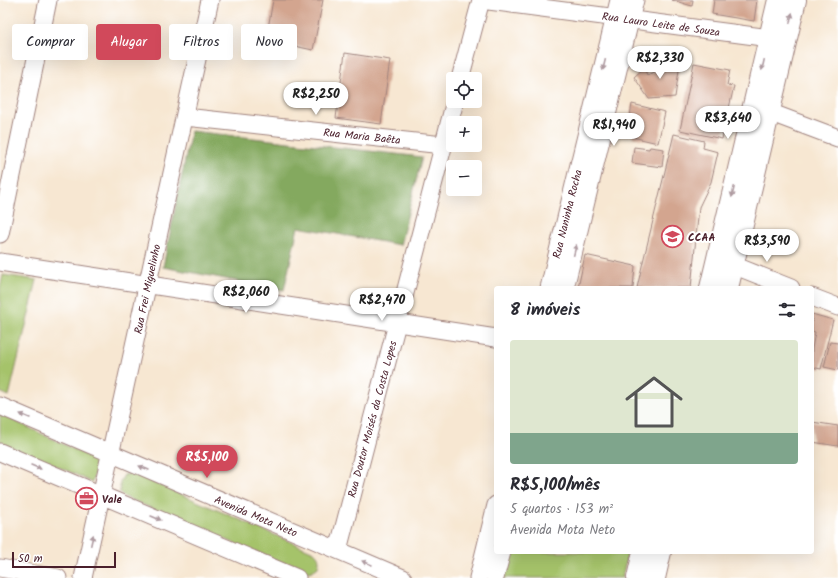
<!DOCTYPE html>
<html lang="pt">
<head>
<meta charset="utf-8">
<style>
  :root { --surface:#fff; --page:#f7f7f7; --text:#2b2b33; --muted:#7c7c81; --accent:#d1495b }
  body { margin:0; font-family:Kalam,sans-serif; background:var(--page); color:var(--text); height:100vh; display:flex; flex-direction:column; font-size:15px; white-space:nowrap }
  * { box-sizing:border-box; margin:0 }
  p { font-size:13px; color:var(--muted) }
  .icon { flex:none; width:22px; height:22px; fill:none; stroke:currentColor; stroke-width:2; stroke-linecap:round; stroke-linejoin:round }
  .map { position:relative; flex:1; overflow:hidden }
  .side { position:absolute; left:494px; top:286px; width:320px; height:268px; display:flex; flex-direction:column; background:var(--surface); border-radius:4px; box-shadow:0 4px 16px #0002 }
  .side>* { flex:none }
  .banner { position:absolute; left:12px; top:24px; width:380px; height:36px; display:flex; gap:8px }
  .buttons { position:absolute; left:446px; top:72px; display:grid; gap:8px }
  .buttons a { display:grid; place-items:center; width:36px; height:36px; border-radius:4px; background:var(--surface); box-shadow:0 4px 16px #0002; font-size:20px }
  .scale { position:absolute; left:12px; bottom:10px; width:104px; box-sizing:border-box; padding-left:4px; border:2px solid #4a1f2b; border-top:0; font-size:11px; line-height:14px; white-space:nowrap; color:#4a1f2b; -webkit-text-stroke:3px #fff; paint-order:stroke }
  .price { position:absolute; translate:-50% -34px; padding:0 9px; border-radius:14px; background:#fff; color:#222; font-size:13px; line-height:26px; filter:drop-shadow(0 1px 2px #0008) }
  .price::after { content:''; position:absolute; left:50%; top:24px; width:12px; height:9px; margin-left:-6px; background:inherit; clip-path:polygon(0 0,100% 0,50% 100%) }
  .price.selected { background:var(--accent); color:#fff }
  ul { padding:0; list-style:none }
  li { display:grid; align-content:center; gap:8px; height:212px; padding:0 16px }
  li span { display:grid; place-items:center; height:124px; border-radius:4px; color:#555 }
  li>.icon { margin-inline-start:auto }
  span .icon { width:72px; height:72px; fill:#fffc; stroke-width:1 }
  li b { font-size:17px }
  h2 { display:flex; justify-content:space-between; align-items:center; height:48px; padding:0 16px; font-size:17px }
  .chip { padding:0 14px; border-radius:4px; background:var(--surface); box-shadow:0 4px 16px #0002; font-size:14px; line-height:36px }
  .chip.selected { background:var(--accent); color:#fff }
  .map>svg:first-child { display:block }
  .green { fill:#a5c36b; stroke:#78714b }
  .forest { fill:#84a95f; stroke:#676445 }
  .building { fill:#d3a58f }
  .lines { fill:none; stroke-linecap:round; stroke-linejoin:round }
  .minor-casing { stroke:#a0837e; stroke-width:19 }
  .major-casing { stroke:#a0837e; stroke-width:24 }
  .minor { stroke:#fff; stroke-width:17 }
  .major { stroke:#fff; stroke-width:22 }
  .oneway { fill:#ae9aa0 }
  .labels { text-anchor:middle; stroke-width:4; stroke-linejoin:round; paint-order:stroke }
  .street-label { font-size:11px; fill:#4a1f2b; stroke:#fff }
  .poi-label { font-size:11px; font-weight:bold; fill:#4a1f2b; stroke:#fff; text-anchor:start }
</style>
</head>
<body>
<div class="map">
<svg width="838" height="578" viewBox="0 0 838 578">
  <rect width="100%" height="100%" fill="#fff"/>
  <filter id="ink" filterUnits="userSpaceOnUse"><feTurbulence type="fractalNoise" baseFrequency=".025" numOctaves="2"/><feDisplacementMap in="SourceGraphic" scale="8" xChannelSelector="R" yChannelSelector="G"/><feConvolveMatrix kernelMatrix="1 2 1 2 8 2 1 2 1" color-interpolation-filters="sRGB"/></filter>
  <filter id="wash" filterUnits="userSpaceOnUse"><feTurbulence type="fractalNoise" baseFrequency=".012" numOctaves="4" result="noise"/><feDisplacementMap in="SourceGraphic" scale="16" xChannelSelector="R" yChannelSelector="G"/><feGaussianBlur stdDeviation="0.9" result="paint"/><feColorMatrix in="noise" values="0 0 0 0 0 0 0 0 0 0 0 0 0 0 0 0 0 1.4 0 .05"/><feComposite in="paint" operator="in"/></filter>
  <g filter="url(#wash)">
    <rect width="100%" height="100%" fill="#f7e7d2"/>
    <path class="green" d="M3 275 37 280 9 396 0 392V288Z
      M0 414 82 453C102 457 96 469 92 483L75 474 0 443Z
      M132 473 314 552C319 556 320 560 318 567 313 571 309 573 302 572L125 497 120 493V482L124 475Z
      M509 552H628L622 578H503Z"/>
    <path class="forest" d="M191 131 422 157 400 245 298 227 284 290 163 267Z"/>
    <g id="blocks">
      <path class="building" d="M273 0H323L313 50 266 40Z
        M672 0H693L692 6Z
        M714 0H757L754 21 712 14Z
        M345 53 390 60 381 124 336 118Z
        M662 58 680 63 675 97 649 99 634 77 644 68 647 75 654 72 653 63Z
        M694 63 730 70 727 85 734 86 722 139 680 130Z
        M632 104 665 112 658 143 632 137 635 124 629 122Z
        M674 134 704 141 703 148 718 152 711 182 699 207 691 288H637L642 266Z
        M634 147 649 149 650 147 664 149 662 167 632 163Z
        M585 255 635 266 633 288H578Z
        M812 314 833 320 821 369 812 367V349L815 332 812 331Z
        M830 342 838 343V370L824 367Z
        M812 422 838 426V446L812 442Z"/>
    </g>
  </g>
  <g filter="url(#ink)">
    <use href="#blocks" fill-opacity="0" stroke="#a0837e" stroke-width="1"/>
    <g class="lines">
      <defs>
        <path id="minor" d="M481 0 770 38
          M460 79 481 0
          M769 112 838 138
          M185 117 443 145
          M0 234 48 0
          M0 262 496 338
          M733 265 791 288
          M549 288 619 0
          M565 288 635 0
          M812 297 838 307
          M0 406 403 578
          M0 452 297 578
          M338 550 455 101
          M0 568 58 578
          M83 578 210 0
          M478 578 496 505
          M495 578 502 552"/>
        <path id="major" d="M711 288 779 0
          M727 288 795 0
          M638 578 644 552
          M654 578 660 552"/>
      </defs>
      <use href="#minor" class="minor-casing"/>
      <use href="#major" class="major-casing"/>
      <use href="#minor" class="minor"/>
      <use href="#major" class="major"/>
    </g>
    <defs><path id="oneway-solid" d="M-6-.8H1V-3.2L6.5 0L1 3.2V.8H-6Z"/></defs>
    <g class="oneway">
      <use href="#oneway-solid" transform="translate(791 18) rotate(-77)"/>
      <use href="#oneway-solid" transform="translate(604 65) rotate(104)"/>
      <use href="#oneway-solid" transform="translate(763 65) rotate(103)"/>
      <use href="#oneway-solid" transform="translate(733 192) rotate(103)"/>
      <use href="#oneway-solid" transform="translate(575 250) rotate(-76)"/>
      <use href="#oneway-solid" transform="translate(25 416) rotate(-157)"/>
      <use href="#oneway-solid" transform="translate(36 467) rotate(23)"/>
      <use href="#oneway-solid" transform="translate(144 468) rotate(-157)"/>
      <use href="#oneway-solid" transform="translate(156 518) rotate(23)"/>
      <use href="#oneway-solid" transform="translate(92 540) rotate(-77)"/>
      <use href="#oneway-solid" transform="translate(367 563) rotate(-157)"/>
    </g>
  </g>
  <defs>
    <symbol id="school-ring" viewBox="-11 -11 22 22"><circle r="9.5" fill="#fff" stroke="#d1495b" stroke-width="1.5"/><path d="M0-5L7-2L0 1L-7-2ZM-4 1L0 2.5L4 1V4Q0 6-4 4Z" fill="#d1495b"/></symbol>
    <symbol id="office-ring" viewBox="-11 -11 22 22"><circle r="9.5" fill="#fff" stroke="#d1495b" stroke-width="1.5"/><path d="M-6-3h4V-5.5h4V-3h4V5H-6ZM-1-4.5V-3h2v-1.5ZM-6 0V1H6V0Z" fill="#d1495b"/></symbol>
  </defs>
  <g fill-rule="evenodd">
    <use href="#school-ring" x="660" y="224" width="25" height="25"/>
    <use href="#office-ring" x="74" y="486" width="25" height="25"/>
  </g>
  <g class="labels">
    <g class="street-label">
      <text transform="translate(661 24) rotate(8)" y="4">Rua Lauro Leite de Souza</text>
      <text transform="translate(362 136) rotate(6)" y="4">Rua Maria Baêta</text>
      <text transform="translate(567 214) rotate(-76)" y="4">Rua Naninha Rocha</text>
      <text transform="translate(147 289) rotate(-78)" y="4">Rua Frei Miguelinho</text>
      <text transform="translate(372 419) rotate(-75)" y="4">Rua Doutor Moisés da Costa Lopes</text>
      <text transform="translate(256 516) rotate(23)" y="4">Avenida Mota Neto</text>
    </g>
    <g class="poi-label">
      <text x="688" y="241">CCAA</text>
      <text x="102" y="503">Vale</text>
    </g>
  </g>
</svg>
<div class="buttons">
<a><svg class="icon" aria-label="locate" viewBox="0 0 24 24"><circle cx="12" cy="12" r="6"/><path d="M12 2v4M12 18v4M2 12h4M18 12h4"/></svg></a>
<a>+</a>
<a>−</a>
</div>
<div class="scale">50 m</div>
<b class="price" style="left:660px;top:80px">R$2,330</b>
<b class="price" style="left:316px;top:116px">R$2,250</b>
<b class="price" style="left:728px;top:140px">R$3,640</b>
<b class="price" style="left:614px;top:147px">R$1,940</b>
<b class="price" style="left:767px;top:263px">R$3,590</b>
<b class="price" style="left:246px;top:314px">R$2,060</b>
<b class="price" style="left:382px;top:322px">R$2,470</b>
<b class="price selected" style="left:207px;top:479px">R$5,100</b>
<div class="banner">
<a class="chip">Comprar</a>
<a class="chip selected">Alugar</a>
<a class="chip">Filtros</a>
<a class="chip">Novo</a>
</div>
<section class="side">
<h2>8 imóveis<svg class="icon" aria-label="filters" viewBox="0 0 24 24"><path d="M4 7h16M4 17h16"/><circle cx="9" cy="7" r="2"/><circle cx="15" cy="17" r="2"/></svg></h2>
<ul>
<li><span style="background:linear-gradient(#dfe7d0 75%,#7fa58c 0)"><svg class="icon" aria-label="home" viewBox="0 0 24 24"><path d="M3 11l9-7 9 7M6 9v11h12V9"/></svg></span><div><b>R$5,100/mês</b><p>5 quartos · 153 m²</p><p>Avenida Mota Neto</p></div></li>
</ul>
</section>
</div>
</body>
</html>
